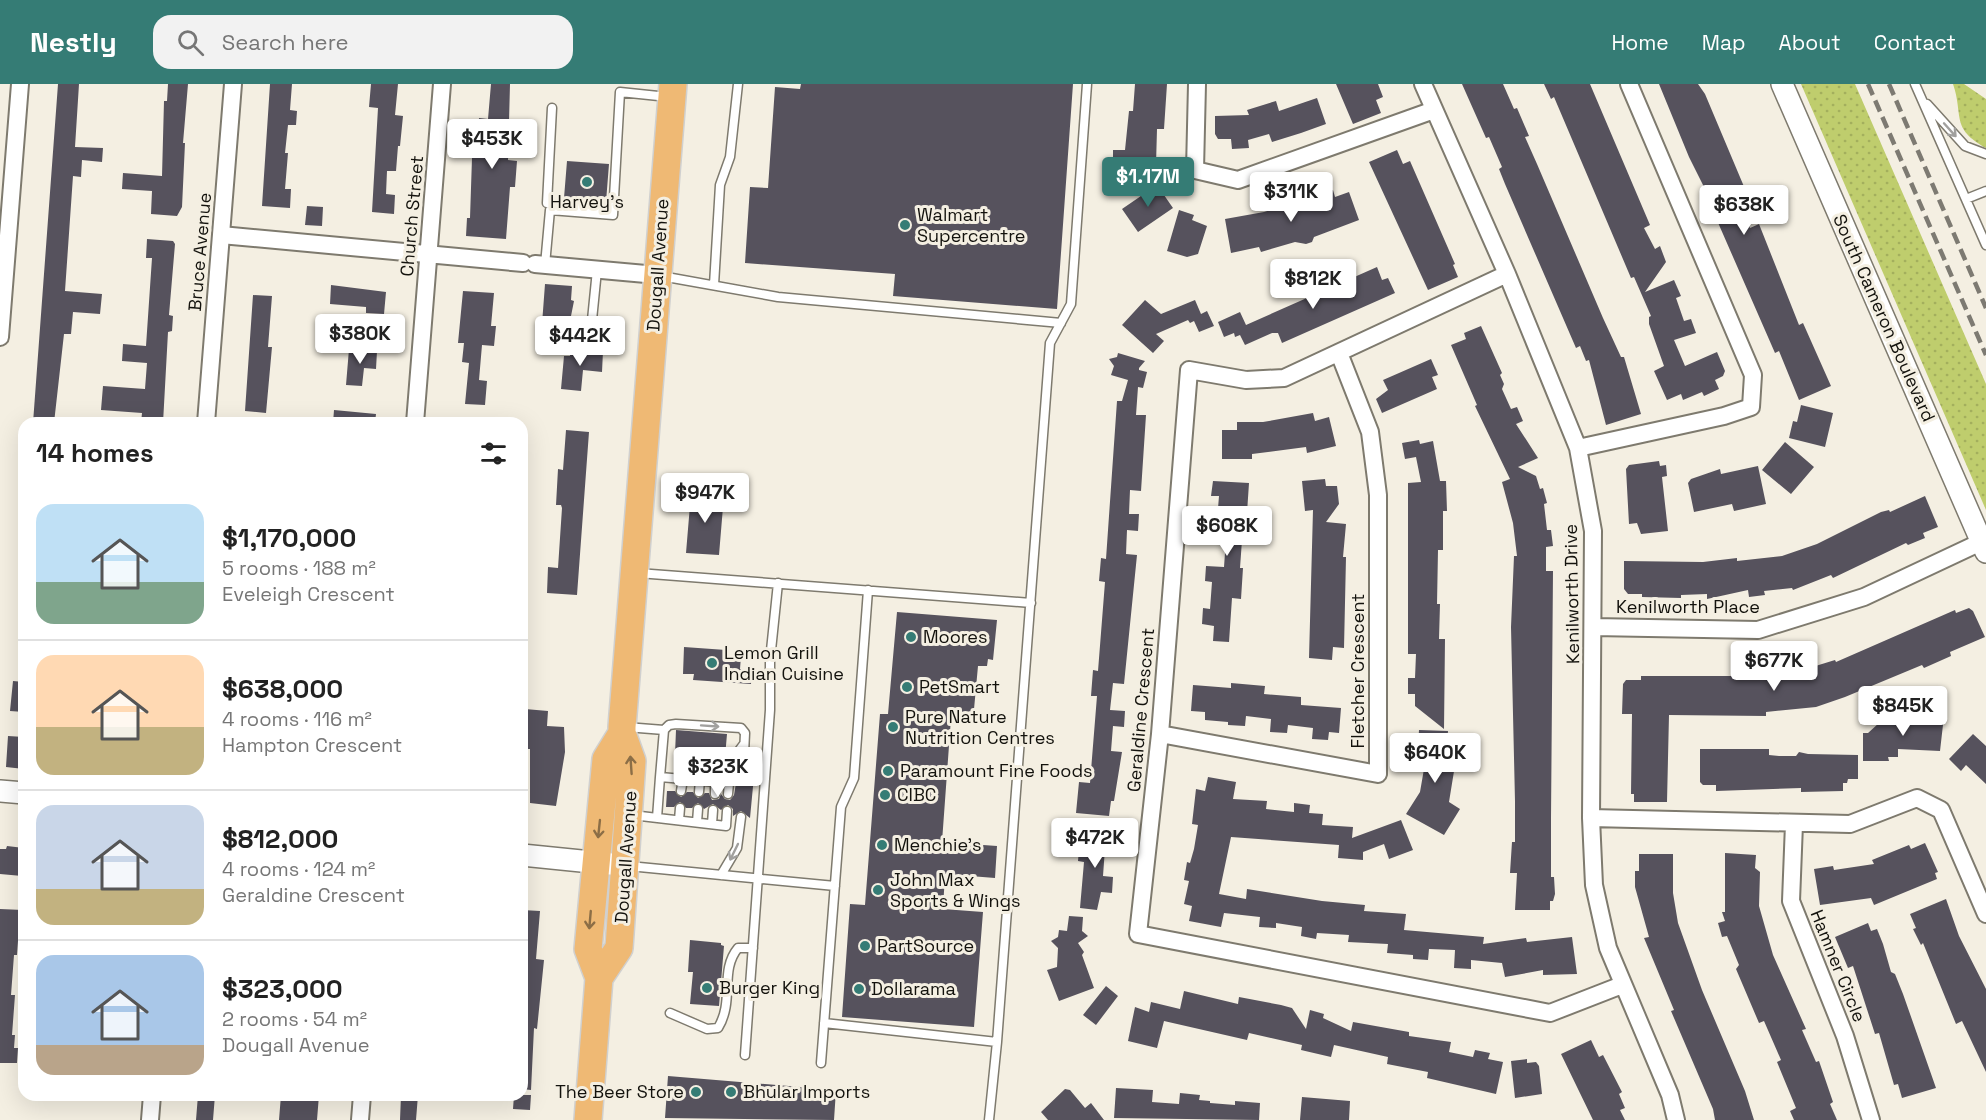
<!DOCTYPE html>
<html lang="en">
<head>
<meta charset="utf-8">
<style>
  :root { --surface:#fff; --page:#f2f2f2; --text:#222; --muted:#767676; --line:#e0e0e0; --accent:#357c75 }
  body { margin:0; font-family:"Space Grotesk",sans-serif; background:var(--page); color:var(--text); height:100vh; display:flex; flex-direction:column; font-size:22px; white-space:nowrap }
  * { box-sizing:border-box; margin:0 }
  p { font-size:20px; color:var(--muted) }
  .icon { flex:none; width:33px; height:33px; fill:none; stroke:currentColor; stroke-width:2; stroke-linecap:round; stroke-linejoin:round }
  .map { position:relative; flex:1; overflow:hidden }
  .drawer { position:absolute; left:18px; top:333px; width:510px; height:684px; display:flex; flex-direction:column; background:var(--surface); border-radius:18px; box-shadow:0 6px 24px #0002 }
  .drawer>* { flex:none }
  .price { position:absolute; translate:-50% -51px; padding:0 14px; border-radius:6px; background:#fff; color:#222; font-size:20px; line-height:39px; filter:drop-shadow(0 2px 3px #0008) }
  .price::after { content:''; position:absolute; left:50%; top:36px; width:18px; height:14px; margin-left:-9px; background:inherit; clip-path:polygon(0 0,100% 0,50% 100%) }
  .price.selected { background:var(--accent); color:#fff }
  ul { padding:0; list-style:none }
  li { display:flex; align-items:center; gap:18px; height:150px; padding:0 18px }
  li+li { border-top:2px solid var(--line) }
  li span { display:grid; place-items:center; flex:none; width:168px; height:120px; border-radius:18px; color:#555 }
  li>.icon { margin-inline-start:auto }
  span .icon { width:72px; height:72px; fill:#fffc; stroke-width:1 }
  li b { font-size:26px }
  h2 { display:flex; justify-content:space-between; align-items:center; height:72px; padding:0 18px; font-size:26px }
  header { display:flex; align-items:center; gap:36px; box-sizing:border-box; height:84px; padding:0 30px; background:var(--accent); color:#fff }
  header strong { font-size:28px }
  nav { display:flex; gap:33px; margin-inline-start:auto; font-size:21px }
  .search { width:420px; height:54px; background:var(--page); display:flex; align-items:center; gap:15px; box-sizing:border-box; padding:0 21px; border-radius:18px; color:var(--muted); font-size:22px }
  .map>svg:first-child { display:block }
  .grass { fill:url(#grass-dots) }
  .building { fill:#56525d }
  .lines { fill:none; stroke-linecap:round; stroke-linejoin:round }
  .service-casing { stroke:#7e7a6e; stroke-width:11 }
  .minor-casing { stroke:#7e7a6e; stroke-width:20 }
  .tertiary-casing { stroke:#7e7a6e; stroke-width:24 }
  .primary-casing { stroke:#d0d0cf; stroke-width:30 }
  .service { stroke:#fff; stroke-width:8 }
  .minor { stroke:#fff; stroke-width:16 }
  .tertiary { stroke:#fff; stroke-width:21 }
  .primary { stroke:#efb974; stroke-width:27 }
  .rail { stroke:#7d7a72; stroke-width:4.5; stroke-dasharray:12 6; stroke-linecap:butt }
  .oneway { stroke:#a1a09e }
  .oneway2 { stroke:#8c6e46 }
  .poi-dot { fill:#357c75; stroke:#f4efe2; stroke-width:2 }
  .labels { text-anchor:middle; stroke-width:6; stroke-linejoin:round; paint-order:stroke }
  .poi-label { font-size:18px; fill:#13120d; stroke:#f4efe2; text-anchor:start }
  .street-label { font-size:18px; fill:#13120d; stroke:#f4efe2 }
</style>
</head>
<body>
<header>
<strong>Nestly</strong>
<div class="search"><svg class="icon" aria-label="search" viewBox="0 0 24 24"><circle cx="10" cy="10" r="6"/><path d="M15 15l6 6"/></svg>Search here</div>
<nav><a>Home</a><a>Map</a><a>About</a><a>Contact</a></nav>
</header>
<div class="map">
<svg width="1986" height="1036" viewBox="0 0 1986 1036">
  <defs>
    <pattern id="grass-dots" width="8" height="8" patternUnits="userSpaceOnUse" patternTransform="scale(1.5)"><rect width="8" height="8" fill="#bfcd6d"/><path d="M2 2h.1M6 6h.1" fill="none" stroke="#a3af5d" stroke-width="1.8" stroke-linecap="round"/></pattern>
  </defs>
  <rect width="100%" height="100%" fill="#f4efe2"/>
  <path class="grass" d="M1801 0H1855L1986 300V426Z
    M1953 0H1964L1986 15V64C1950 44 1964 32 1953 0Z"/>
  <path class="building" d="M58 0H79L75 63 103 64 102 78 82 76 81 93 73 92 65 207 102 210 100 230 73 228 71 250H64L54 339H33Z
    M168 0H188L183 59H185L182 123 177 132 151 130 152 107 122 105 123 89 162 92 164 17H167Z
    M270 0H292L290 26 297 27 296 41H288L285 69H288L285 105H291L290 124 262 122Z
    M371 0H398L395 31 403 32 400 62H398L396 87H387L386 110 395 111 394 130 372 128 378 24 369 23Z
    M491 0H510L508 76 517 77 515 103H510L506 155 466 152 467 134H470L472 74H476L479 34 488 35Z
    M801 0H1073L1057 225 893 212 895 190 745 179 750 103 768 104 775 3 800 5Z
    M1135 0H1167L1164 45H1157L1156 81H1142L1154 97 1113 98V66H1125L1129 27H1133Z
    M1336 0H1378L1383 13 1376 16 1381 29 1353 40Z
    M1462 0H1503L1514 25 1517 24 1529 52 1525 53 1537 80 1603 234 1621 273H1624L1641 330 1606 341 1589 276 1586 277 1580 262 1576 264 1505 100 1499 85 1502 83 1489 53 1486 54Z
    M1544 0H1590L1650 141 1644 144 1655 165 1660 162 1666 178 1645 208 1674 196 1681 212 1676 214 1684 237 1691 235 1696 249 1674 256 1685 282 1717 268 1725 287 1723 292 1715 296 1719 305 1704 312 1702 308 1683 316 1681 310 1667 316 1654 287 1664 282 1649 240V233L1651 232 1634 193 1631 194 1554 13 1551 15Z
    M1659 0H1698L1705 10 1745 105 1735 110 1750 144 1759 140 1799 241 1803 239 1831 302 1799 316 1779 267 1775 269 1716 134 1719 133 1689 73Z
    M1317 14 1326 40 1301 49 1272 58 1269 50 1248 56 1249 64 1232 65 1231 55H1218L1215 50V32L1249 31 1247 26 1276 17 1279 27Z
    M1397 66 1403 80 1410 77 1455 180 1453 181 1458 193 1428 206 1369 78Z
    M567 77 609 80 606 118 564 114Z
    M1157 101 1173 124 1138 148 1122 125Z
    M1333 106 1335 113 1349 108 1359 136 1314 153 1312 158 1306 160 1295 158 1261 168 1259 163 1231 169 1225 135 1264 128Z
    M307 122 323 123 322 142 305 141Z
    M1179 126 1194 131 1192 136 1207 142 1198 170 1187 173 1167 167Z
    M147 155 173 157 175 160 169 231 173 232 172 247 168 248 163 339H141L142 329 101 326 103 302 145 305 147 279 122 277 123 260 146 262 152 174H146Z
    M1377 183 1382 196 1388 194 1395 209 1282 259 1278 249H1272L1245 261 1240 251 1235 253 1234 249 1224 253 1218 238 1240 228 1246 241Z
    M545 200 572 202 571 216 574 217 569 242 542 240Z
    M331 201 386 208 384 230 366 229V223L330 220Z
    M463 207 494 209 491 242H496L494 262 482 261 479 296 487 297 485 321 465 320 469 279 462 278 464 259H458Z
    M253 211 272 212 268 263H272L266 329 245 327Z
    M1145 216 1161 230 1195 216 1201 230 1207 227 1214 242 1199 248 1194 237 1190 239 1188 236 1156 250 1164 257 1153 269 1122 241Z
    M1481 242 1502 289 1500 291 1504 300 1502 305 1511 325 1517 323 1523 337 1516 340 1538 374 1518 383 1536 392 1540 405 1543 404 1547 419 1544 420 1547 446H1551L1553 462 1546 463V487H1553L1551 735V793H1554L1555 810 1553 817H1550V826H1515L1517 789H1510L1512 758H1515V717L1511 543 1514 472H1517L1513 439 1502 398 1510 395 1475 322 1477 321 1451 261 1466 255 1464 249Z
    M571 264 603 267 602 288 583 286 581 307 561 305 564 272H570Z
    M349 265 377 267 376 285 364 284 362 302 346 301Z
    M1118 269 1145 277 1139 284V286L1147 288 1143 304 1138 303 1136 331H1146L1141 407 1130 406 1129 430H1139L1138 447 1127 446 1126 470 1137 471 1124 600 1113 599 1110 626 1125 627 1124 643 1113 642 1111 667 1122 668 1114 717H1111L1109 732 1076 729 1079 698 1090 699 1097 612H1091L1093 586 1098 587 1105 498 1099 497 1101 474 1106 475 1117 317H1122L1128 296 1111 291 1114 282 1109 275 1117 273Z
    M1431 275 1438 291 1432 293 1437 305 1382 329 1376 315 1388 306 1383 296Z
    M1801 321 1833 329 1825 363 1789 354 1793 337 1797 338Z
    M334 326 376 330 375 339H333Z
    M1313 329 1315 337 1329 333 1336 362 1307 369 1306 363 1252 370V375H1222V346H1237V338H1263Z
    M566 346 589 348 577 511 547 509 548 483 558 484 562 424 561 421H556L558 385 563 386Z
    M1419 356 1420 360 1433 357 1440 397H1446L1447 427H1443V466H1438L1437 520H1440L1439 555H1445L1444 645 1415 622V610H1408V594H1415L1416 570H1408V399L1421 398 1416 373 1405 375 1402 359Z
    M1785 358 1814 383 1791 410 1762 386Z
    M1659 377 1660 382 1666 381 1667 392 1662 393 1668 447 1641 450 1637 439 1629 440 1626 385 1629 381Z
    M1758 382 1766 420 1734 427 1732 420 1694 428 1688 399 1691 395 1720 385 1721 390Z
    M1325 395 1326 402H1337L1339 420 1326 438 1346 440 1343 473H1346L1344 564 1333 563 1332 576 1309 574 1313 426 1305 427 1302 397Z
    M1213 397 1249 399 1247 429 1244 428 1240 484H1243L1241 515 1232 514 1229 558 1213 557 1214 542 1202 540 1203 524 1210 525 1212 498 1205 497 1206 482 1224 483 1226 455 1212 454 1213 437H1217L1219 412H1211Z
    M691 409 724 411 719 471 686 469Z
    M1925 412 1938 443 1923 449 1925 454 1908 461 1906 459 1833 494 1831 491 1793 506 1792 504 1764 507 1765 511 1749 513 1748 506 1707 515V510L1681 511V514L1642 513V510H1628L1624 505V477L1703 478 1737 474V477L1782 472 1817 460 1881 428 1889 426 1890 428Z
    M1969 524 1973 527 1985 553 1950 568 1951 572 1924 584 1922 581 1845 613 1816 623 1766 628V632L1669 631 1667 718H1634V710H1631L1632 630H1622L1623 600 1626 596H1641V592H1784L1783 588 1809 584 1835 576 1836 578 1955 526 1956 529Z
    M897 528 997 536 993 576 988 575 987 582H978L973 636 951 634 942 758 997 762 995 794 945 790 943 825 983 828 974 943 842 933 850 820 865 821 880 630H888Z
    M684 563 726 566 725 571 741 572 740 585H752L751 600 693 596 694 590H683Z
    M13 597 24 598V628L10 627Z
    M1231 599 1265 602 1264 610 1301 613V621L1341 624 1339 649 1329 648 1328 656 1312 655 1313 644 1288 641 1287 649 1270 648 1271 635 1246 632 1245 642 1228 641V638L1205 636V628L1191 627 1193 601 1231 604Z
    M525 625 548 627 547 642 564 643 565 668 556 722 530 719V665H522Z
    M1910 629 1944 632 1940 667 1898 665V673H1888L1889 677H1863V649H1868L1879 639H1909Z
    M676 646 727 650 725 673 675 670Z
    M1419 646 1448 647 1446 673 1456 675 1449 718 1460 725 1444 751 1406 730 1420 708 1428 662H1418Z
    M1973 650 1986 662V700L1966 681 1961 687 1949 675Z
    M8 652 24 653V685L6 683Z
    M1700 665H1769V671L1779 672H1796L1799 668 1808 670 1858 671V695H1848L1847 699H1843V707L1801 708V704L1716 707V701H1703L1700 698Z
    M749 691 754 692 750 734 741 727 733 732V725L728 721 721 726 713 720 704 725 698 719 692 724H686L680 718 674 723H666L667 707H675L681 713 687 708H693L698 714 705 709H709L712 716 719 715 721 710 725 715 730 716 734 711 737 693 743 697Z
    M1208 693 1236 698 1233 715 1267 717 1266 725 1294 728V719L1310 721 1309 729 1323 730 1322 741 1353 743 1352 754 1401 736 1413 766 1389 775 1384 760 1363 768V776L1338 774 1339 761 1231 753 1219 810 1246 815 1247 805 1322 817 1365 821 1364 827 1406 830 1404 846 1484 853 1483 860 1526 854 1527 858 1572 853 1577 890 1543 891V886L1505 893 1502 879 1471 876V885L1454 884 1455 866 1429 865 1428 876 1413 875V871L1387 869 1388 860 1348 858 1349 851 1317 849 1316 855 1301 852 1302 843 1276 839V844L1259 843 1260 833 1224 829 1221 843 1189 837 1192 822 1184 820 1189 797 1184 796 1187 778 1190 779 1194 765 1198 741 1192 740 1196 705 1205 707Z
    M1097 747 1114 748 1113 764H1105L1103 792 1113 793 1112 809 1101 808 1097 826 1080 824 1084 778 1078 777 1080 753 1097 755Z
    M1925 759 1938 788 1935 789 1937 795 1874 821 1871 814 1820 821 1814 785 1833 782 1834 786 1874 780 1872 776 1909 761 1911 765Z
    M7 762 24 764 22 792 0 790V765H6Z
    M1725 769 1756 771 1755 784 1760 788 1759 822 1773 871 1806 945 1802 946 1816 978 1819 977 1833 1018 1830 1020 1837 1036H1794L1790 1027 1796 1024 1777 978 1781 976 1764 937 1759 939 1736 885 1739 881 1727 852 1722 853 1718 839 1725 837 1722 828H1725Z
    M1639 770H1673V809L1678 839 1702 906 1745 1007 1754 1036H1715L1713 1025 1671 927 1674 926 1644 854 1649 853 1635 803V787H1639Z
    M1946 815 1959 852 1986 905V988L1962 937 1956 940 1923 859 1921 861 1913 845 1916 844 1910 830Z
    M0 825 23 826 21 857H18L17 871H14L11 911H15L12 951H15L14 964H18L17 979H0Z
    M522 826 540 827 536 875 544 876 537 945 534 944 531 1006 522 1005Z
    M1069 832 1083 833 1082 847 1088 852 1078 859 1084 868 1082 871 1094 904 1059 917 1047 886 1057 883 1058 864 1051 857 1058 853 1059 846 1067 847Z
    M1868 839 1871 847 1877 845 1883 860 1891 888 1895 890 1903 910 1936 1004 1902 1014 1898 1000 1894 1001 1879 949 1875 950 1853 882 1848 884 1835 853Z
    M690 856 721 859V861L724 862 719 922 690 920 693 888H688Z
    M1106 902 1118 912 1096 941 1083 931Z
    M1184 907 1238 920 1239 913 1281 921 1292 924 1306 945 1310 926 1324 930 1323 934 1351 947 1353 938 1409 948V952L1451 958 1449 968 1473 973 1475 966 1490 969 1488 975 1503 978 1496 1010 1427 994 1428 988 1387 980 1388 973 1334 961 1331 973 1301 966 1302 961 1249 949 1247 956 1164 937 1157 964 1128 957 1135 923 1149 928 1151 918 1180 925Z
    M1591 956 1599 973 1603 971 1622 1008 1619 1010 1625 1024 1620 1026 1625 1036H1593L1561 970Z
    M1527 975V979L1536 978 1539 982 1542 1010 1515 1014 1511 977Z
    M668 992 836 1006 834 1036 665 1034Z
    M1116 1004 1153 1006 1152 1018 1179 1020 1180 1009 1200 1011 1199 1016 1210 1017V1019L1235 1021V1017L1260 1019 1259 1036 1114 1034Z
    M1065 1005 1070 1006 1085 1024 1091 1019 1104 1036H1048L1041 1028Z
    M198 1011H215L213 1036H196Z
    M281 1011H319L317 1036H279Z
    M401 1011H418L416 1036H400Z
    M514 1011H531L530 1026 513 1025Z
    M1302 1013 1350 1017 1349 1036H1300Z"/>
  <g class="lines">
    <defs>
      <path id="service" d="M1915 0 1986 161
        M1927 20 1965 62 1986 70
        M552 24 547 119 613 125
        M1966 115 1986 107
        M545 181 550 126 613 131 620 8 668 13
        M661 192 778 213 1061 239
        M714 201 720 101 730 73 738 0
        M592 236 597 186
        M638 489 1031 519
        M626 643 664 646 660 693
        M664 646 669 641 676 640 741 644 745 649 743 691
        M729 699 735 672 744 660
        M681 707 683 695
        M699 708 700 696
        M715 710V698
        M632 731 726 742 727 727
        M657 734 660 693 729 699 728 710
        M679 736 680 724
        M697 738 698 725
        M712 740 713 726
        M629 782 835 802
        M721 791 737 764 741 733
        M670 929 707 945 718 944C735 916 719 887 738 864H753
        M824 939 997 958 1050 259 1071 220 1087 0
        M745 971 770 626V576L778 499
        M821 979 841 723 854 694 868 506
        M989 1036 997 958"/>
      <path id="minor" d="M1197 0 1195 86 1238 96 1434 26
        M1423 0 1507 190 1578 364 1593 447 1591 734 1594 801 1608 864 1670 1011 1676 1036
        M221 151 523 179
        M535 180 657 191
        M1507 190 1284 294 1246 296 1189 286 1160 650 1138 850 1550 929 1622 901
        M0 253 20 0
        M206 339 233 0
        M415 339 442 0
        M1578 364 1724 332 1751 323 1753 291 1629 0
        M1594 543 1758 546 1864 513 1981 458
        M1160 650 1378 690V411L1370 348 1339 269
        M1591 734 1850 740 1917 714 1941 726 1986 830
        M1794 740 1791 817 1845 952 1871 1036
        M150 1036 152 1011
        M360 1036 362 1011"/>
      <path id="tertiary" d="M1782 0 1986 468
        M0 707 24 709
        M522 771 611 780"/>
      <path id="primary" d="M599 894 619 864 632 677 622 649
        M588 1036 599 894 588 865 606 675 622 649V643L673 0"/>
    </defs>
    <use href="#service" class="service-casing"/>
    <use href="#minor" class="minor-casing"/>
    <use href="#tertiary" class="tertiary-casing"/>
    <use href="#primary" class="primary-casing"/>
    <use href="#service" class="service"/>
    <use href="#minor" class="minor"/>
    <use href="#tertiary" class="tertiary"/>
    <use href="#primary" class="primary"/>
    <path class="rail" d="M1868 0 1986 271
      M1889 0 1986 224"/>
  </g>
  <defs><path id="oneway-shaft" d="M-6 0H5M1.5-3L5.5 0L1.5 3" fill="none" stroke-width="1.6" stroke-linecap="round" stroke-linejoin="round" transform="scale(1.5)"/></defs>
  <g class="oneway">
    <use href="#oneway-shaft" transform="translate(1950 46) rotate(48)"/>
    <use href="#oneway-shaft" transform="translate(710 642) rotate(4)"/>
    <use href="#oneway-shaft" transform="translate(734 768) rotate(116)"/>
  </g>
  <g class="oneway2">
    <use href="#oneway-shaft" transform="translate(631 681) rotate(-94)"/>
    <use href="#oneway-shaft" transform="translate(599 745) rotate(96)"/>
    <use href="#oneway-shaft" transform="translate(590 836) rotate(95)"/>
  </g>
  <g class="poi-dot">
    <circle cx="587" cy="98" r="6"/>
    <circle cx="905" cy="141" r="6"/>
    <circle cx="911" cy="553" r="6"/>
    <circle cx="712" cy="579" r="6"/>
    <circle cx="907" cy="603" r="6"/>
    <circle cx="893" cy="643" r="6"/>
    <circle cx="888" cy="687" r="6"/>
    <circle cx="885" cy="711" r="6"/>
    <circle cx="882" cy="761" r="6"/>
    <circle cx="878" cy="806" r="6"/>
    <circle cx="865" cy="862" r="6"/>
    <circle cx="707" cy="904" r="6"/>
    <circle cx="859" cy="905" r="6"/>
    <circle cx="696" cy="1008" r="6"/>
    <circle cx="731" cy="1008" r="6"/>
  </g>
  <g class="labels">
    <g class="poi-label">
      <text x="587" y="124" text-anchor="middle">Harvey's</text>
      <text x="917" y="137">Walmart<tspan x="917" dy="21">Supercentre</tspan></text>
      <text x="923" y="559">Moores</text>
      <text x="724" y="575">Lemon Grill<tspan x="724" dy="21">Indian Cuisine</tspan></text>
      <text x="919" y="609">PetSmart</text>
      <text x="905" y="639">Pure Nature<tspan x="905" dy="21">Nutrition Centres</tspan></text>
      <text x="900" y="693">Paramount Fine Foods</text>
      <text x="897" y="717">CIBC</text>
      <text x="894" y="767">Menchie's</text>
      <text x="890" y="802">John Max<tspan x="890" dy="21">Sports &amp; Wings</tspan></text>
      <text x="877" y="868">PartSource</text>
      <text x="719" y="910">Burger King</text>
      <text x="871" y="911">Dollarama</text>
      <text x="684" y="1014" text-anchor="end">The Beer Store</text>
      <text x="743" y="1014">Bhular Imports</text>
    </g>
    <g class="street-label">
      <text transform="translate(412 132) rotate(-85)" y="6">Church Street</text>
      <text transform="translate(200 168) rotate(-85)" y="6">Bruce Avenue</text>
      <text transform="translate(658 181) rotate(-86)" y="6">Dougall Avenue</text>
      <text transform="translate(1884 234) rotate(66)" y="6">South Cameron Boulevard</text>
      <text transform="translate(1572 510) rotate(-91)" y="6">Kenilworth Drive</text>
      <text x="1688" y="529">Kenilworth Place</text>
      <text transform="translate(1358 587) rotate(-90)" y="6">Fletcher Crescent</text>
      <text transform="translate(1141 626) rotate(-85)" y="6">Geraldine Crescent</text>
      <text transform="translate(626 773) rotate(-86)" y="6">Dougall Avenue</text>
      <text transform="translate(1838 882) rotate(68)" y="6">Hamner Circle</text>
    </g>
  </g>
</svg>
<b class="price" style="left:492px;top:86px">$453K</b>
<b class="price selected" style="left:1148px;top:124px">$1.17M</b>
<b class="price" style="left:1291px;top:139px">$311K</b>
<b class="price" style="left:1744px;top:152px">$638K</b>
<b class="price" style="left:1313px;top:226px">$812K</b>
<b class="price" style="left:360px;top:281px">$380K</b>
<b class="price" style="left:580px;top:283px">$442K</b>
<b class="price" style="left:705px;top:440px">$947K</b>
<b class="price" style="left:1227px;top:473px">$608K</b>
<b class="price" style="left:1774px;top:608px">$677K</b>
<b class="price" style="left:1903px;top:653px">$845K</b>
<b class="price" style="left:1435px;top:700px">$640K</b>
<b class="price" style="left:718px;top:714px">$323K</b>
<b class="price" style="left:1095px;top:785px">$472K</b>
<section class="drawer">
<h2>14 homes<svg class="icon" aria-label="filters" viewBox="0 0 24 24"><path d="M4 7h16M4 17h16"/><circle cx="9" cy="7" r="2"/><circle cx="15" cy="17" r="2"/></svg></h2>
<ul>
<li><span style="background:linear-gradient(#bfe0f5 65%,#7fa58c 0)"><svg class="icon" aria-label="home" viewBox="0 0 24 24"><path d="M3 11l9-7 9 7M6 9v11h12V9"/></svg></span><div><b>$1,170,000</b><p>5 rooms · 188 m²</p><p>Eveleigh Crescent</p></div></li>
<li><span style="background:linear-gradient(#ffd9b3 60%,#c2b280 0)"><svg class="icon" aria-label="home" viewBox="0 0 24 24"><path d="M3 11l9-7 9 7M6 9v11h12V9"/></svg></span><div><b>$638,000</b><p>4 rooms · 116 m²</p><p>Hampton Crescent</p></div></li>
<li><span style="background:linear-gradient(#c9d6e8 70%,#c2b280 0)"><svg class="icon" aria-label="home" viewBox="0 0 24 24"><path d="M3 11l9-7 9 7M6 9v11h12V9"/></svg></span><div><b>$812,000</b><p>4 rooms · 124 m²</p><p>Geraldine Crescent</p></div></li>
<li><span style="background:linear-gradient(#a9c7e8 75%,#b9a48a 0)"><svg class="icon" aria-label="home" viewBox="0 0 24 24"><path d="M3 11l9-7 9 7M6 9v11h12V9"/></svg></span><div><b>$323,000</b><p>2 rooms · 54 m²</p><p>Dougall Avenue</p></div></li>
</ul>
</section>
</div>
</body>
</html>
